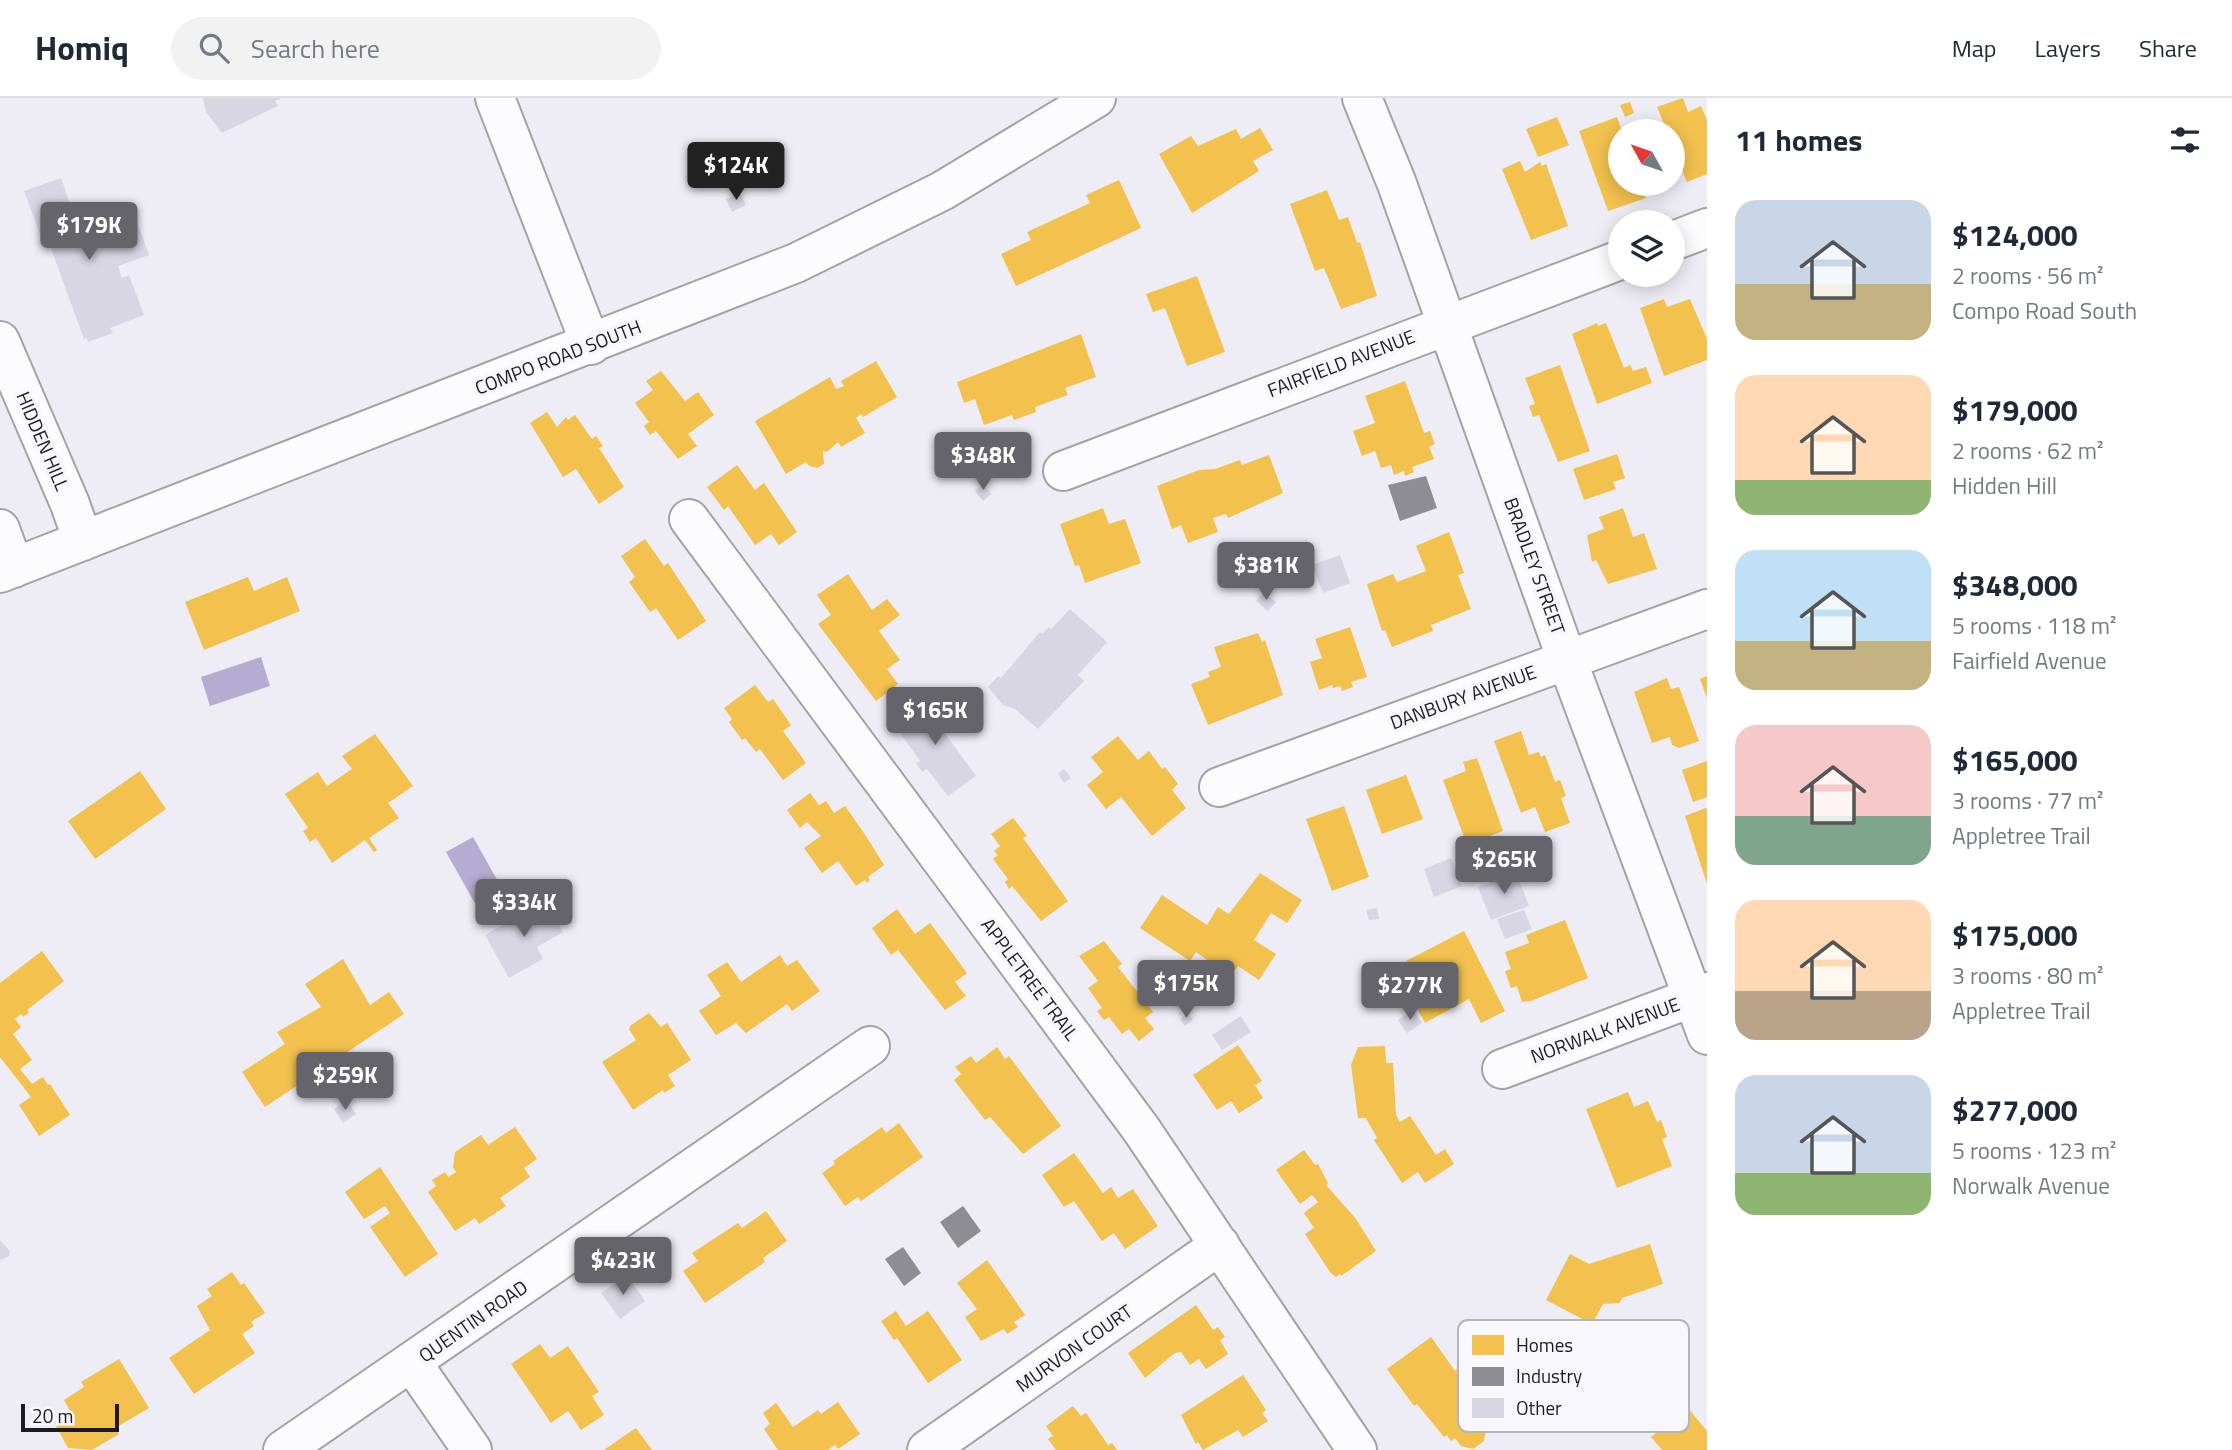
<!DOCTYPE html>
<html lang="en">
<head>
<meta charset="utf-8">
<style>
  :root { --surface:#fff; --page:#f2f2f3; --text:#1f2937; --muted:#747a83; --line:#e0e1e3; --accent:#66646b }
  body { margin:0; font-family:"Titillium Web",sans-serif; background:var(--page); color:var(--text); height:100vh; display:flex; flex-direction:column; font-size:26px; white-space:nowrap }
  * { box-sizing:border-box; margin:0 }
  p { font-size:23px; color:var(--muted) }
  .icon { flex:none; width:38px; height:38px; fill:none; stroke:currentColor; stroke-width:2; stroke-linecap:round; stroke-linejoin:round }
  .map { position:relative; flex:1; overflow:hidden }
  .side { display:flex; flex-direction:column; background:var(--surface); width:525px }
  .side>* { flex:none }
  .needle { width:46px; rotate:310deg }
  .fabs { position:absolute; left:1608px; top:21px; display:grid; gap:14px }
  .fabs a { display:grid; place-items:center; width:77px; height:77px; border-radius:50%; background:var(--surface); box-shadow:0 4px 18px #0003; font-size:35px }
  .scale { position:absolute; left:21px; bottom:18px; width:98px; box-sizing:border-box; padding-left:7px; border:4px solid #1d1b21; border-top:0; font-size:19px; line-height:24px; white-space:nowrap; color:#1d1b21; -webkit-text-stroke:5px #f8f7fe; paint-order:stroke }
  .price { position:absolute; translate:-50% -60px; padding:0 16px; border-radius:7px; background:var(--accent); color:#fff; font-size:23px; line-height:46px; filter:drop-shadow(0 2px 4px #0008) }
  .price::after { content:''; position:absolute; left:50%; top:42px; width:21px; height:16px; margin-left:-10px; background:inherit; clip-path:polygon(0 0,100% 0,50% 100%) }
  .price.selected { background:#222; color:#fff }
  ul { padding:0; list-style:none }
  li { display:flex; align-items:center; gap:21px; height:175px; padding:0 28px }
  li span { display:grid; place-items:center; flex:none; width:196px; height:140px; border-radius:21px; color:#555 }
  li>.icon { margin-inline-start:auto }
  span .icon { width:84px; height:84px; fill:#fffc; stroke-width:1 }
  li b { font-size:30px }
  h2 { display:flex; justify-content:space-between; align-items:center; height:84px; padding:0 28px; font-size:30px }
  header { display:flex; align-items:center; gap:42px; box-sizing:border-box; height:98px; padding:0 35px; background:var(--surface); border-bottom:2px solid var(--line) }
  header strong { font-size:33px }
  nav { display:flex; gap:38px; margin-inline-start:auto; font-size:24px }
  .search { width:490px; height:63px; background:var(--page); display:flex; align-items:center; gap:18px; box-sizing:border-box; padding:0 24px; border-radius:38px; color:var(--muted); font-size:26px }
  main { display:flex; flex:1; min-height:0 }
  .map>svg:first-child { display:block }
  .water { fill:#b4acd1 }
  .homes { fill:#f2c14e }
  .industry { fill:#8d8d92 }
  .building { fill:#d9d6e4 }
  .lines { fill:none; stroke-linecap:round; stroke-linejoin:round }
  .minor-casing { stroke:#a3a2a9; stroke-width:42 }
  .minor { stroke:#fcfcfe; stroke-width:38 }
  .labels { text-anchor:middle; stroke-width:7; stroke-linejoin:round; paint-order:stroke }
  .street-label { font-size:19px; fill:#1d1b21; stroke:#f8f7fe }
  .key { fill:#f8f7fe; stroke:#b6b5bc; stroke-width:2 }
  .key-label { font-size:19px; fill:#1d1b21 }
</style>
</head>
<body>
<header>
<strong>Homiq</strong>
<div class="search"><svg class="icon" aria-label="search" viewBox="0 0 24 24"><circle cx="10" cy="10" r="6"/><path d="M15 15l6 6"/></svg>Search here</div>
<nav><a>Map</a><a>Layers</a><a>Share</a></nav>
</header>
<main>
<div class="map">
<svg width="1707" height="1352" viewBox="0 0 1707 1352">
  <rect width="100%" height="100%" fill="#eeecf5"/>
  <path class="water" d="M261 559 270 588 210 608 201 579Z
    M473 739 508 801 481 816 446 754Z"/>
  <path class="homes" d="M1683 0 1688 14 1701 8 1707 22V76L1687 84 1673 49V33H1667L1657 9Z
    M1630 4 1634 15 1625 19 1620 7Z
    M1557 19 1569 47 1538 59 1526 31Z
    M1617 19 1622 33 1620 86H1641L1646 100 1608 113 1579 33Z
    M1260 30 1273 52 1253 63 1259 73 1192 115 1159 56 1191 38 1198 48 1236 31 1241 41Z
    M1520 63 1525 74 1540 64 1542 68 1546 66 1568 128 1531 142 1502 71Z
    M1119 82 1141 130 1016 188 1001 156 1031 142 1027 134 1090 105 1086 97Z
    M1327 92 1339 122 1348 119 1357 145 1360 144 1377 198 1341 211 1324 170 1315 173 1290 106Z
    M1197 178 1225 254 1187 268 1165 210 1153 214 1146 196Z
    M1664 201 1667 209 1690 201 1707 241V262L1664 278 1640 210Z
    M1597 225 1598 228 1606 225 1624 270 1630 267 1633 273 1646 269 1652 285 1597 306 1572 236Z
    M1081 236 1096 279 1065 290 1068 297 1035 309 1036 314 1014 322 1012 317 984 327 975 301 964 305 957 284Z
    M876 263 897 299 863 319 861 316 856 320 865 335 841 349 838 344 827 354 823 353 824 366 817 370 809 368 806 364 786 376 755 323 830 279 836 291 844 288 841 283Z
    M1560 267 1590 353 1558 364 1539 317 1533 319 1529 308 1535 306 1525 280Z
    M661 273 685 303 698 294 714 317 688 336 697 348 678 361 656 333 650 337 644 328 649 324 635 305 653 292 646 283Z
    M1405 283 1424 335 1430 333 1435 346 1429 349 1434 361 1412 369 1414 374 1405 378 1404 373 1394 377 1391 367 1381 370 1375 353 1362 358 1353 333 1375 325 1365 298Z
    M547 314 557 329 566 319 568 322 575 317 592 341 596 338 603 348 599 350 624 389 599 406 576 371 563 379 530 325Z
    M1617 356 1625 380 1613 384 1616 391 1584 402 1573 371Z
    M1269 357 1283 395 1228 420 1226 416 1213 420 1218 434 1188 445 1181 427 1172 431 1157 388 1199 372 1215 371 1240 362 1242 367Z
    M737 367 755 392 764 385 797 434 779 447 771 436 755 447 728 408 724 412 707 389Z
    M1103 410 1109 426 1125 421 1141 465 1085 485 1079 467 1075 468 1060 426Z
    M1623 410 1633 439 1644 435 1657 471 1608 486 1596 462 1592 464 1587 437 1604 431 1599 419Z
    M1449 434 1464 475 1458 477 1471 511 1431 527 1433 533 1392 549 1385 532 1382 533 1367 486 1393 476 1397 484 1426 473 1416 448Z
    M645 441 664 468 668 465 706 523 678 542 656 510 650 514 629 484 635 479 621 458Z
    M848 476 872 512 887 501 900 517 879 533 900 562 887 571 898 586 876 603 818 526 831 517 817 497Z
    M248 479 254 493 287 479 300 513 204 552 185 504Z
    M1350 529 1367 579 1351 584 1353 589 1342 593 1340 588 1333 590 1332 587 1319 592 1310 564 1322 560 1315 541Z
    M1258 535 1262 544 1265 542 1283 597 1208 627 1191 586 1210 579 1208 574 1221 569 1214 549Z
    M1707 578V600L1700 581Z
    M1667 580 1671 591 1679 589 1699 643 1679 650 1672 647 1670 639 1652 645 1634 594Z
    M755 587 768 604 773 601 791 627 783 633 806 665 783 682 760 651 756 654 745 640 742 642 729 624 732 621 724 610Z
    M1521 633 1529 657 1539 654 1541 659 1545 657 1555 684 1560 682 1566 698 1561 700 1570 725 1545 734 1535 709 1521 715 1494 643Z
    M375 636 413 688 388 705 399 720 369 740 377 752 374 754 365 742 332 765 316 740 310 744 303 733 308 730 285 696 318 674 327 688 352 671 342 658Z
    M1118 638 1138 662 1149 653 1162 671 1165 669 1178 686 1172 692 1186 710 1152 738 1121 699 1106 711 1087 687 1103 674 1091 659Z
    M1477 660 1503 733 1467 747 1443 682 1466 673 1463 664Z
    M1707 663V699L1693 704 1682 672Z
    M140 673 166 711 95 761 68 723Z
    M1406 677 1423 721 1382 736 1366 692Z
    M810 695 819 707 826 703 834 715 845 708 866 738 884 767 868 779 870 782 867 785 865 782 856 788 838 763 822 775 804 750 821 738 807 724 800 730 787 712Z
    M1344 708 1369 779 1332 793 1306 721Z
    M1706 710 1707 711V786L1685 718Z
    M1013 720 1027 738 1023 740 1068 803 1041 823 1012 788 1009 791 1005 784 1008 781 993 761 998 757 994 753 1000 748 991 736Z
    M1260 775 1302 802 1287 825 1271 815 1254 842 1276 856 1259 882 1238 868 1230 878 1196 854 1190 863 1140 830 1162 797 1207 827 1218 809 1229 816Z
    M897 811 915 836 930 825 967 875 955 884 966 898 945 912 898 852 891 857 872 830Z
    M1565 822 1588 880 1531 903 1522 904 1517 888 1511 890 1505 873 1511 871 1505 854 1529 845 1526 837Z
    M1464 833 1505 913 1481 925 1469 901 1425 925 1399 874 1409 869 1406 863Z
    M1104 843 1122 866 1118 869 1153 914 1145 920 1154 931 1139 943 1129 931 1122 936 1109 919 1104 922 1097 913 1102 910 1088 890 1098 883 1079 858Z
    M42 853 64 883 27 912 29 915 23 919 21 916 15 921 21 929 13 936 32 962 20 971 32 986 43 979 48 987 50 986 70 1017 39 1038 19 1007 31 999 0 959V885Z
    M780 857 787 868 797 862 820 893 792 913 787 906 746 935 736 925 716 937 699 913 721 898 707 877 727 864 741 884Z
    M343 861 370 907 389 894 404 916 265 1009 242 974 285 946 277 934 321 909 305 886Z
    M649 915 661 929 667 925 691 962 668 977 675 988 664 995 663 992 633 1012 602 964 636 942 629 931 631 927Z
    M1238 947 1262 983 1255 987 1263 1000 1239 1015 1231 1003 1217 1012 1193 977Z
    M1385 948 1386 965H1393L1396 1017 1400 1024 1410 1018 1436 1057 1445 1051 1454 1066 1425 1085 1418 1074 1402 1085 1374 1042 1377 1040 1366 1020H1358L1351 967 1358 949Z
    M997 949 1005 961 1009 958 1061 1028 1023 1056 990 1019 985 1022 954 982 961 976 955 969 971 958 976 965Z
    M1628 994 1634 1009 1648 1003 1657 1024 1661 1022 1667 1039 1662 1041 1672 1068 1617 1090 1586 1011Z
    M899 1025 923 1059 861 1103 858 1099 845 1108 822 1075 835 1066 833 1063 882 1029 886 1035Z
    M515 1029 537 1061 524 1070 530 1079 500 1100 506 1108 479 1126 475 1120 455 1133 428 1094 436 1088 432 1082 445 1074 448 1079 456 1074 453 1069 455 1054 481 1037 488 1047Z
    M1304 1052 1315 1067 1318 1066 1328 1085 1326 1087 1356 1121 1376 1153 1341 1178 1340 1176 1336 1179 1330 1174 1305 1136 1314 1130 1304 1115 1318 1104 1312 1097 1300 1106 1276 1072Z
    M1074 1055 1103 1095 1111 1089 1118 1100 1133 1091 1158 1128 1125 1151 1114 1135 1102 1143 1074 1103 1064 1109 1042 1077Z
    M380 1069 438 1156 405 1179 370 1129 390 1115 385 1108 364 1121 345 1094Z
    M766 1113 787 1143 763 1160 765 1164 705 1205 683 1173 698 1163 692 1155 738 1125 742 1130Z
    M1650 1146 1663 1186 1622 1200 1620 1205 1603 1206 1592 1226 1546 1202 1570 1156 1589 1166Z
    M987 1162 1025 1217 1014 1224 1018 1229 1007 1236 1004 1231 981 1243 965 1219 977 1211 957 1185Z
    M232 1174 241 1187 244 1185 265 1215 251 1224 254 1228 242 1236 255 1255 194 1296 169 1260 210 1232 197 1208 212 1198 207 1191Z
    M1196 1207 1213 1232 1218 1229 1225 1239 1220 1242 1228 1256 1206 1271 1199 1261 1190 1267 1181 1254 1175 1255 1145 1280 1128 1255Z
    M896 1213 906 1228 928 1213 962 1262 928 1285 897 1240 894 1242 881 1223Z
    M1431 1239 1455 1273 1459 1269 1471 1271 1480 1283 1476 1296 1471 1299 1486 1319 1481 1322 1486 1330 1484 1343 1473 1351 1461 1348 1455 1340 1451 1343 1447 1337 1444 1339 1417 1306 1414 1308 1387 1271Z
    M540 1246 550 1260 568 1248 599 1294 592 1298 604 1317 581 1332 568 1313 551 1325 511 1266Z
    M119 1261 149 1310 115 1330 119 1336 92 1352 68 1350 56 1328 73 1318 64 1302 84 1289 81 1284Z
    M1243 1277 1266 1312 1262 1315 1268 1323 1243 1339 1238 1332 1203 1352 1198 1344 1196 1346 1181 1317Z
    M838 1304 860 1336 838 1351 835 1347 828 1352H778L764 1331 770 1326 763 1315 776 1305 793 1329 818 1312 821 1316Z
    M1073 1308 1081 1318 1086 1315 1108 1347 1112 1345 1117 1352H1056L1048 1341 1053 1338 1046 1328Z
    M1688 1310 1707 1333V1352H1662L1651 1339Z
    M636 1330 652 1352H604L624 1338Z"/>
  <path class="industry" d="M1426 378 1437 410 1400 423 1388 387Z
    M963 1108 981 1133 958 1150 940 1124Z
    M903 1149 921 1175 904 1188 885 1161Z"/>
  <path class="building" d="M203 0H281L275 3 278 8 222 35 206 14Z
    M61 80 83 143 137 123 149 157 118 168 122 180 129 177 144 217 110 230 113 235 88 244 87 240 84 241 49 145 44 147 24 93Z
    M740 95 746 107 732 114 726 101Z
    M983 386 991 396 983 403 975 393Z
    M1340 457 1350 485 1323 495 1312 467Z
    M1264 494 1276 504 1268 513 1256 503Z
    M1070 511 1107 544 1078 577 1084 583 1038 631 1015 611 1003 607 988 589 998 578 1001 580 1040 534 1042 536 1049 529 1051 531Z
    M935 601 953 628 944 634 976 678 948 698 927 671 922 674 916 665 920 663 894 626Z
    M1064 671 1071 680 1064 685 1058 676Z
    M1451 760 1462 788 1434 799 1424 771Z
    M1516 774 1529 808 1491 822 1478 789Z
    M546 803 563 834 537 849 543 861 509 880 485 837Z
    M1377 810 1379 821 1369 822 1366 812Z
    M1524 812 1532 831 1505 841 1497 821Z
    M1413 912 1422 925 1407 935 1398 922Z
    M1188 915 1193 922 1185 928 1180 921Z
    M1241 918 1251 934 1222 952 1212 937Z
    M347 1003 356 1016 343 1025 334 1011Z
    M0 1142 10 1153 9 1158 0 1162Z
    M627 1177 645 1203 620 1221 601 1195Z"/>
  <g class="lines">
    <defs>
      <path id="minor" d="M495 0 591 247
        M1362 0 1397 86 1567 562 1707 937
        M1673 143 1707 130
        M0 243 70 406 83 443
        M1063 373 1620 162
        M689 421 1141 1031 1357 1352
        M0 431 14 470
        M0 475 796 165 942 93 1096 0
        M1219 689 1707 511
        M1502 971 1707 894
        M412 1265 472 1352
        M283 1352 870 948
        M927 1352 1220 1147"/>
    </defs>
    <use href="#minor" class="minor-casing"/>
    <use href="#minor" class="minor"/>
  </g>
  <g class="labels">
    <g class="street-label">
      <text transform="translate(558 259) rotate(-21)" y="7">COMPO ROAD SOUTH</text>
      <text transform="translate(1341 265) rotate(-21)" y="7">FAIRFIELD AVENUE</text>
      <text transform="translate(43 343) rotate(67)" y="7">HIDDEN HILL</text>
      <text transform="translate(1535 468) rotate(70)" y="7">BRADLEY STREET</text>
      <text transform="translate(1463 599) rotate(-20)" y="7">DANBURY AVENUE</text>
      <text transform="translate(1030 881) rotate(53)" y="7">APPLETREE TRAIL</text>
      <text transform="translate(1605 932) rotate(-20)" y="7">NORWALK AVENUE</text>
      <text transform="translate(473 1223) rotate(-35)" y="7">QUENTIN ROAD</text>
      <text transform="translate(1074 1250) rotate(-35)" y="7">MURVON COURT</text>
    </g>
  </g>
  <rect x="1458" y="1222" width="231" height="112" rx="10" class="key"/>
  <rect x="1472" y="1237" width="32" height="20" fill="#f2c14e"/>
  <rect x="1472" y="1269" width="32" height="19" fill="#8d8d92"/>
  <rect x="1472" y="1300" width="32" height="20" fill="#d9d6e4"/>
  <g class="key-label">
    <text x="1516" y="1254">Homes</text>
    <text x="1516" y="1285">Industry</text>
    <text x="1516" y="1317">Other</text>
  </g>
</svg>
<div class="fabs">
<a><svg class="needle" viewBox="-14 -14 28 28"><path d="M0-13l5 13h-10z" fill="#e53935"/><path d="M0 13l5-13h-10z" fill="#747a83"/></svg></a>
<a><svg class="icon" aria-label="layers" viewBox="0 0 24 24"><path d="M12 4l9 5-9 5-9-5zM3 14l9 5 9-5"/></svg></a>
</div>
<div class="scale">20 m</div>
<b class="price selected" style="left:736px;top:104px">$124K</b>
<b class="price" style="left:89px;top:164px">$179K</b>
<b class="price" style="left:983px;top:394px">$348K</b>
<b class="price" style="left:1266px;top:504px">$381K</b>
<b class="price" style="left:935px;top:649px">$165K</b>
<b class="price" style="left:1504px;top:798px">$265K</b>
<b class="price" style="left:524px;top:841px">$334K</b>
<b class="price" style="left:1186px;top:922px">$175K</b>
<b class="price" style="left:1410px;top:924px">$277K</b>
<b class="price" style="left:345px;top:1014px">$259K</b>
<b class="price" style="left:623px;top:1199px">$423K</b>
</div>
<section class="side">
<h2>11 homes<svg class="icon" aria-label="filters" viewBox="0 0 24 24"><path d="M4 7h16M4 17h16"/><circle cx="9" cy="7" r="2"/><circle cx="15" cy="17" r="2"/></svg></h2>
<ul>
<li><span style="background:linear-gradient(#c9d6e8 60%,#c2b280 0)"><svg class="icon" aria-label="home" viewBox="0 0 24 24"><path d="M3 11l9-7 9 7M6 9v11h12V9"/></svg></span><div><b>$124,000</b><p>2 rooms · 56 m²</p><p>Compo Road South</p></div></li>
<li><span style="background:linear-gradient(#ffd9b3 75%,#8fb573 0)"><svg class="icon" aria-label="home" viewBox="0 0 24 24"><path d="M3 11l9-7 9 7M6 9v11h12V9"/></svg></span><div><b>$179,000</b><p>2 rooms · 62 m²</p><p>Hidden Hill</p></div></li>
<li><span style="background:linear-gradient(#bfe0f5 65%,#c2b280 0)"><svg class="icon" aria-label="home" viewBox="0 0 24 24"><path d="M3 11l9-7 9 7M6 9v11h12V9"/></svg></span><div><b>$348,000</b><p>5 rooms · 118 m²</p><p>Fairfield Avenue</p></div></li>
<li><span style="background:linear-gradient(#f6c9c9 65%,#7fa58c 0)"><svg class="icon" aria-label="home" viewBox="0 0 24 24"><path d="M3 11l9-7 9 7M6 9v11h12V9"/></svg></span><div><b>$165,000</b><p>3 rooms · 77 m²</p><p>Appletree Trail</p></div></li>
<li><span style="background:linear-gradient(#ffd9b3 65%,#b9a48a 0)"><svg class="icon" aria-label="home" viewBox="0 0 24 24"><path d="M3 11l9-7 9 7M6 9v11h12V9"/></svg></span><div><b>$175,000</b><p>3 rooms · 80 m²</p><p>Appletree Trail</p></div></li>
<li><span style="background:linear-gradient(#c9d6e8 70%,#8fb573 0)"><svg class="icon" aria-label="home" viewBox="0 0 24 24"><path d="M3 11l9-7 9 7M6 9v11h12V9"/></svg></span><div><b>$277,000</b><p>5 rooms · 123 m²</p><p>Norwalk Avenue</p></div></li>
</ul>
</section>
</main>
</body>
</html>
